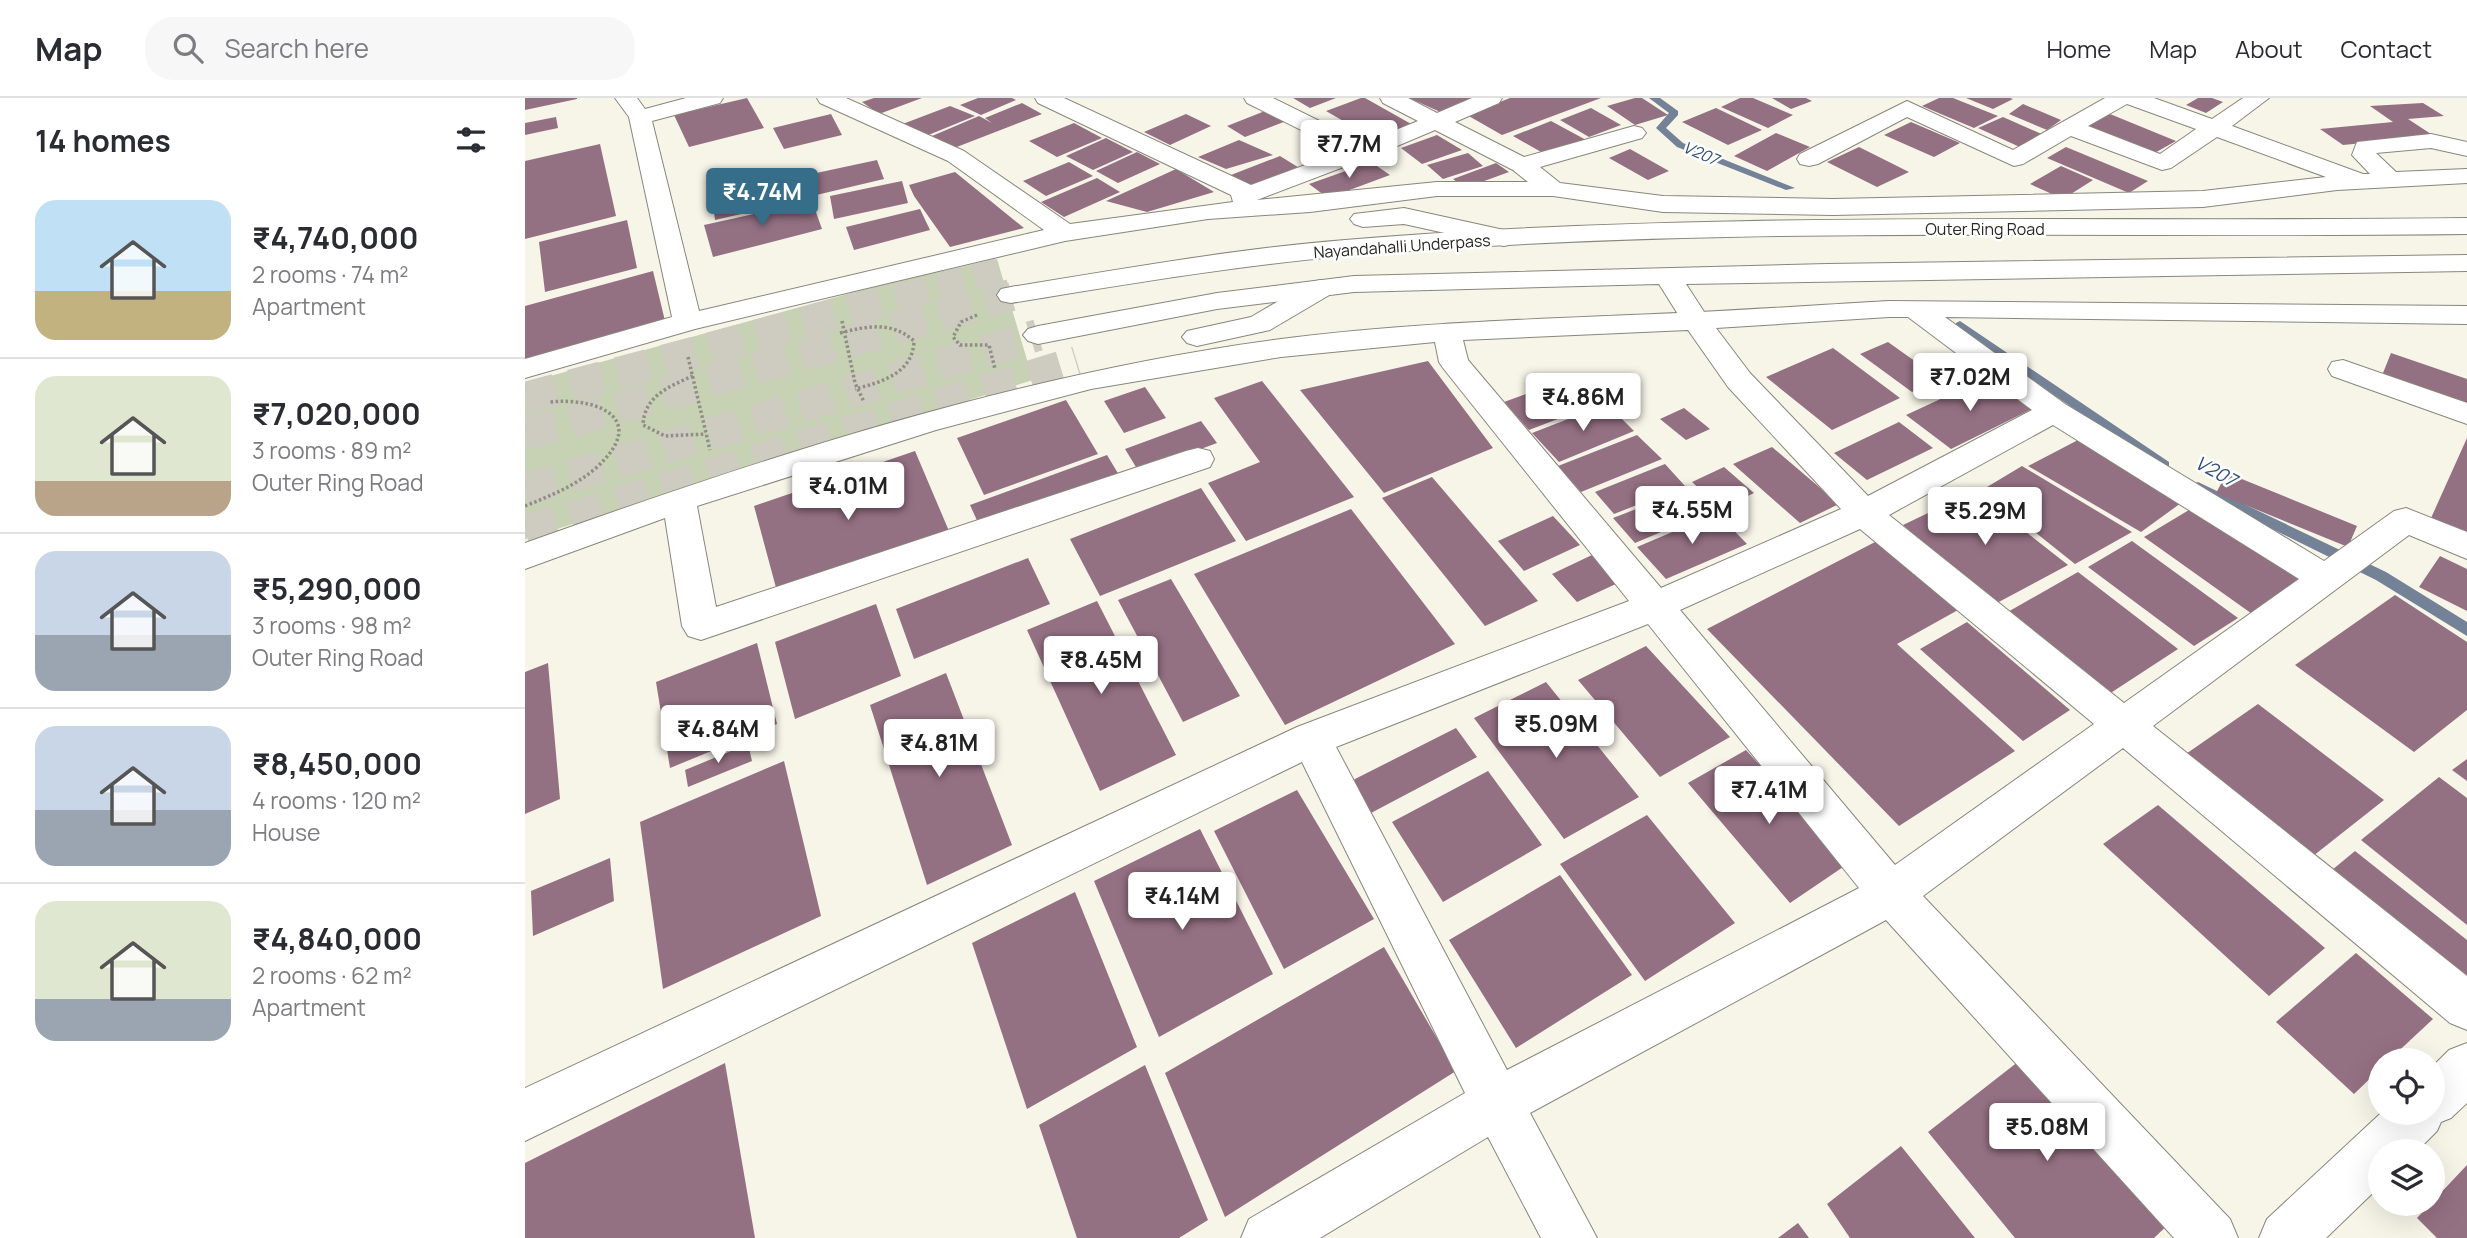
<!DOCTYPE html>
<html lang="en">
<head>
<meta charset="utf-8">
<style>
  :root { --surface:#fff; --page:#f7f7f7; --text:#2b2b33; --muted:#7c7c81; --line:#e1e1e2; --accent:#366d88 }
  body { margin:0; font-family:Manrope,sans-serif; background:var(--page); color:var(--text); height:100vh; display:flex; flex-direction:column; font-size:26px; white-space:nowrap }
  * { box-sizing:border-box; margin:0 }
  p { font-size:23px; color:var(--muted) }
  .icon { flex:none; width:38px; height:38px; fill:none; stroke:currentColor; stroke-width:2; stroke-linecap:round; stroke-linejoin:round }
  .map { position:relative; flex:1; overflow:hidden }
  .details { display:flex; flex-direction:column; background:var(--surface); width:525px }
  .details>* { flex:none }
  .controls { position:absolute; left:1843px; top:950px; display:grid; gap:14px }
  .controls a { display:grid; place-items:center; width:77px; height:77px; border-radius:50%; background:var(--surface); box-shadow:0 7px 28px #0002; font-size:35px }
  .price { position:absolute; translate:-50% -60px; padding:0 16px; border-radius:7px; background:#fff; color:#222; font-size:23px; line-height:46px; filter:drop-shadow(0 2px 4px #0008) }
  .price::after { content:''; position:absolute; left:50%; top:42px; width:21px; height:16px; margin-left:-10px; background:inherit; clip-path:polygon(0 0,100% 0,50% 100%) }
  .price.active { background:var(--accent); color:#fff }
  ul { padding:0; list-style:none }
  li { display:flex; align-items:center; gap:21px; height:175px; padding:0 35px }
  li+li { border-top:2px solid var(--line) }
  li span { display:grid; place-items:center; flex:none; width:196px; height:140px; border-radius:21px; color:#555 }
  li>.icon { margin-inline-start:auto }
  span .icon { width:84px; height:84px; fill:#fffc; stroke-width:1 }
  li b { font-size:30px }
  h2 { display:flex; justify-content:space-between; align-items:center; height:84px; padding:0 35px; font-size:30px }
  header { display:flex; align-items:center; gap:42px; box-sizing:border-box; height:98px; padding:0 35px; background:var(--surface); border-bottom:2px solid var(--line) }
  header strong { font-size:33px }
  nav { display:flex; gap:38px; margin-inline-start:auto; font-size:24px }
  .search { width:490px; height:63px; background:var(--page); display:flex; align-items:center; gap:18px; box-sizing:border-box; padding:0 24px; border-radius:28px; color:var(--muted); font-size:26px }
  main { display:flex; flex:1; min-height:0 }
  .map>svg:first-child { display:block }
  .green { fill:#c7d1b3 }
  .lines { fill:none; stroke-linecap:round; stroke-linejoin:round }
  .stream { fill:#748298; fill-rule:evenodd }
  .building { fill:#947083 }
  .minor-tunnel-far1 { stroke:#cecbc1; stroke-width:25; stroke-dasharray:25 12; stroke-linecap:butt }
  .minor-tunnel { stroke:#cecbc1; stroke-width:32; stroke-dasharray:32 16; stroke-linecap:butt }
  .highway-tunnel-far1 { stroke:#cecbc1; stroke-width:25; stroke-dasharray:25 12; stroke-linecap:butt }
  .highway-tunnel { stroke:#cecbc1; stroke-width:32; stroke-dasharray:32 16; stroke-linecap:butt }
  .minor-casing { stroke:#89867c; stroke-width:2 }
  .highway-casing { stroke:#89867c; stroke-width:2 }
  .path { stroke:#8f8d85; stroke-width:3.5; stroke-dasharray:2.5 2.5; stroke-linecap:butt }
  .minor { fill:#fff; fill-rule:evenodd }
  .highway { fill:#fff; fill-rule:evenodd }
  .labels { text-anchor:middle; stroke-width:5; stroke-linejoin:round; paint-order:stroke }
  .far-water-label { font-size:16px; font-style:italic; fill:#304d7a; stroke:#fff }
  .far-street-label { font-size:16px; fill:#282723; stroke:#fff }
  .water-label { font-size:19px; font-style:italic; fill:#304d7a; stroke:#fff }
</style>
</head>
<body>
<header>
<strong>Map</strong>
<div class="search"><svg class="icon" aria-label="search" viewBox="0 0 24 24"><circle cx="10" cy="10" r="6"/><path d="M15 15l6 6"/></svg>Search here</div>
<nav><a>Home</a><a>Map</a><a>About</a><a>Contact</a></nav>
</header>
<main>
<section class="details">
<h2>14 homes<svg class="icon" aria-label="filters" viewBox="0 0 24 24"><path d="M4 7h16M4 17h16"/><circle cx="9" cy="7" r="2"/><circle cx="15" cy="17" r="2"/></svg></h2>
<ul>
<li><span style="background:linear-gradient(#bfe0f5 65%,#c2b280 0)"><svg class="icon" aria-label="home" viewBox="0 0 24 24"><path d="M3 11l9-7 9 7M6 9v11h12V9"/></svg></span><div><b>₹4,740,000</b><p>2 rooms · 74 m²</p><p>Apartment</p></div></li>
<li><span style="background:linear-gradient(#dfe7d0 75%,#b9a48a 0)"><svg class="icon" aria-label="home" viewBox="0 0 24 24"><path d="M3 11l9-7 9 7M6 9v11h12V9"/></svg></span><div><b>₹7,020,000</b><p>3 rooms · 89 m²</p><p>Outer Ring Road</p></div></li>
<li><span style="background:linear-gradient(#c9d6e8 60%,#9aa5b1 0)"><svg class="icon" aria-label="home" viewBox="0 0 24 24"><path d="M3 11l9-7 9 7M6 9v11h12V9"/></svg></span><div><b>₹5,290,000</b><p>3 rooms · 98 m²</p><p>Outer Ring Road</p></div></li>
<li><span style="background:linear-gradient(#c9d6e8 60%,#9aa5b1 0)"><svg class="icon" aria-label="home" viewBox="0 0 24 24"><path d="M3 11l9-7 9 7M6 9v11h12V9"/></svg></span><div><b>₹8,450,000</b><p>4 rooms · 120 m²</p><p>House</p></div></li>
<li><span style="background:linear-gradient(#dfe7d0 70%,#9aa5b1 0)"><svg class="icon" aria-label="home" viewBox="0 0 24 24"><path d="M3 11l9-7 9 7M6 9v11h12V9"/></svg></span><div><b>₹4,840,000</b><p>2 rooms · 62 m²</p><p>Apartment</p></div></li>
</ul>
</section>
<div class="map">
<svg width="1942" height="1140" viewBox="0 0 1942 1140">
  <rect width="100%" height="100%" fill="#f7f4e8"/>
  <path class="green" d="M472 161 508 282 0 441V285L362 185Z"/>
  <g class="lines">
    <path class="stream" d="M1124 0H1135L1153 13V17L1141 30 1158 45 1270 90 1261 92 1152 49 1131 30 1144 15Z
      M1435 223 1644 364V370H1634L1431 229V225Z
      M1673 384 1861 474 1942 524V538L1851 482 1668 392 1666 389 1668 386Z"/>
  </g>
  <path class="building" d="M0 0H52V1L0 12Z
    M222 0 239 30 164 49 149 17Z
    M349 0H397L354 16 337 4Z
    M453 0H487L491 2 456 17 435 7Z
    M768 0H811L785 10Z
    M836 0H840L888 27 851 42 801 13Z
    M884 0H954L920 16Z
    M985 0H1076L977 37 942 17Z
    M1110 0H1117L1143 17 1110 27 1082 8Z
    M1215 0H1228L1268 17 1243 30 1196 9Z
    M1247 0H1281L1287 3 1266 11Z
    M1414 0H1428L1473 18 1449 30 1397 8Z
    M1441 0H1485L1488 1 1468 11Z
    M1673 0H1687L1698 4 1681 15 1661 7Z
    M497 5 517 16 424 52 400 41 454 18 467 25 460 20Z
    M1898 5 1919 18 1883 21 1909 38 1818 47 1795 31 1868 24 1845 8Z
    M1498 6 1536 22 1522 32 1484 16Z
    M425 8 450 18 396 40 375 27Z
    M1066 10 1096 27 1064 39 1035 22Z
    M1191 10 1237 32 1203 47 1157 24Z
    M745 11 764 22 720 39 702 28Z
    M306 16 317 37 259 51 248 30Z
    M661 16 686 28 645 47 619 34Z
    M1585 16 1651 43 1626 57 1559 29Z
    M31 19 33 30 0 37V25Z
    M1478 19 1521 38 1497 50 1453 30Z
    M1026 23 1063 43 1025 59 988 38Z
    M1386 24 1435 45 1409 59 1359 37Z
    M549 25 577 40 532 59 504 43Z
    M1251 35 1285 49 1242 73 1209 58Z
    M912 37 937 52 897 66 876 50Z
    M581 40 608 54 568 72 541 58Z
    M714 42 748 57 701 71 673 59Z
    M75 46 91 118 0 141V63Z
    M1334 49 1384 74 1352 89 1302 64Z
    M1541 49 1623 83 1604 95 1522 60Z
    M1105 51 1144 73 1123 82 1084 60Z
    M612 54 635 66 593 85 571 73Z
    M943 55 958 68 918 81 902 67Z
    M755 58 776 71 726 89 706 77Z
    M352 62 359 81 287 98 282 77Z
    M544 64 568 78 521 98 498 83Z
    M846 64 865 77 803 100 784 86Z
    M971 65 984 74 940 90 928 81Z
    M1536 68 1568 82 1538 101 1505 86Z
    M651 71 689 94 622 114 581 103Z
    M430 74 499 130 425 149 389 98 384 87Z
    M572 80 595 94 539 119 516 104Z
    M274 81 278 102 190 122 187 99Z
    M377 83 383 105 309 121 305 98Z
    M287 103 297 131 188 159 179 127Z
    M395 111 405 132 329 152 321 129Z
    M102 122 112 170 20 194 14 144Z
    M128 173 140 223 0 263V208Z
    M1363 244 1415 281 1387 294 1335 256Z
    M1308 250 1375 300 1307 332 1241 279Z
    M1866 255 1942 281V309L1856 280Z
    M903 263 968 350 859 395 775 292Z
    M1058 275 1085 301 1004 332 979 304Z
    M1463 279 1509 310 1426 351 1381 317Z
    M737 283 829 399 721 443 683 385 735 364 689 300Z
    M620 289 641 320 599 335 579 303Z
    M541 302 573 356 459 397 432 340Z
    M1082 306 1109 333 1034 364 1007 335Z
    M1159 310 1185 331 1161 342 1135 321Z
    M676 323 692 345 614 374 600 351Z
    M1374 324 1408 350 1342 382 1309 355Z
    M1112 337 1137 361 1056 394 1033 368Z
    M1942 340V435L1906 420Z
    M1553 342 1656 405 1616 434 1503 368Z
    M1247 349 1314 406 1275 425 1208 366Z
    M390 353 424 433 253 497 229 408Z
    M582 357 594 377 455 429 445 407Z
    M1140 366 1160 388 1089 416 1070 394Z
    M1497 368 1607 434 1550 466 1457 392Z
    M1199 369 1229 395 1196 411 1167 384Z
    M1702 375 1832 428 1823 449 1691 395Z
    M907 379 1013 503 960 528 857 400Z
    M676 390 711 443 575 498 545 441Z
    M1163 391 1188 412 1110 445 1088 420Z
    M1449 393 1543 467 1470 506 1378 427Z
    M1669 409 1781 485 1730 518 1619 439Z
    M826 411 930 546 760 627 669 476Z
    M1192 415 1222 446 1141 481 1112 449Z
    M1028 418 1055 447 999 473 973 443Z
    M1352 443 1433 512 1372 546 1490 653 1374 728 1182 531Z
    M1607 443 1713 520 1669 548 1563 469Z
    M1067 457 1093 485 1052 504 1027 476Z
    M1915 458 1942 471V513L1894 489Z
    M503 460 525 506 389 561 371 511Z
    M1553 474 1653 551 1581 598 1481 515Z
    M646 481 715 598 658 624 593 502Z
    M1870 497 1942 544V612L1889 654 1770 567Z
    M572 503 651 657 575 693 502 532Z
    M351 506 376 578 270 621 250 544Z
    M1442 524 1545 612 1498 643 1395 551Z
    M232 545 252 626 145 670 131 584Z
    M1121 548 1205 639 1135 679 1053 582Z
    M23 565 35 701 0 716V574Z
    M421 575 487 747 402 787 345 607Z
    M1021 584 1114 699 1039 741 949 620Z
    M1733 606 1859 702 1783 762 1658 658Z
    M931 630 952 659 846 715 826 683Z
    M223 646 227 663 163 689 160 672Z
    M1221 652 1324 765 1265 805 1163 685Z
    M1942 661V683L1927 672Z
    M259 663 296 818 138 891 115 724Z
    M963 673 1017 747 918 804 867 724Z
    M1914 679 1942 700V827L1836 742Z
    M772 692 849 821 759 871 689 733Z
    M1633 707 1800 850 1744 898 1578 746Z
    M1122 717 1210 825 1120 883 1035 766Z
    M675 731 748 876 634 939 569 783Z
    M1830 753 1942 842V893L1801 777Z
    M85 760 89 803 8 838 6 793Z
    M1035 777 1107 877 991 950 924 842Z
    M550 794 612 949 502 1011 447 845Z
    M859 849 931 973 700 1119 640 975Z
    M1831 855 1908 921 1864 962H1855V971L1829 996 1751 924Z
    M1503 956 1652 1118 1629 1140H1490L1403 1034Z
    M200 965 230 1140H0V1065Z
    M620 967 683 1122 654 1140H552L514 1027Z
    M1376 1048 1450 1140H1325L1302 1106Z
    M1942 1067V1140H1912L1892 1120Z
    M1273 1125 1284 1140H1253Z"/>
  <g class="lines">
    <path class="minor-tunnel-far1" d="M378 198 483 170"/>
    <path class="minor-tunnel" d="M0 300 384 197
      M0 433 552 264"/>
    <path class="highway-tunnel-far1" d="M481 198 486 197"/>
    <path class="highway-tunnel" d="M0 336 486 197
      M0 392 513 237"/>
    <defs>
      <path id="minor" d="M90 0H112L120 11 161 0H198L195 5 127 23 174 213 519 132 423 63 295 5 292 0H321L439 53 545 126 708 104 706 97 513 5 510 0H539L726 87 818 53 722 5 719 0H748L839 45 893 23 858 5 855 0H883L912 15 947 0H977L974 5 930 24 999 59 1109 28 1117 30 1121 35 1117 40 1015 69 1035 85 1138 98 1308 101 1678 93 1801 79 1692 39 1646 70 1637 72 1546 38 1498 66 1489 68 1382 19 1293 66 1284 68 1275 66 1272 61 1275 56 1382 3 1488 52 1580 0H1629L1687 21 1718 0H1744L1707 28 1838 76H1845L1827 57 1832 44 1906 36 1942 44V58L1906 50 1851 55 1871 74 1942 71V85L1812 92 1678 109 1308 117 1138 114 1028 98H912L785 114 683 121 540 143 170 231 0 280V261L147 219 104 19ZM1602 6 1671 31 1635 56 1563 28ZM910 32 988 72 1003 84H912L732 102 837 62 851 67 859 65 863 60 858 54Z
        M879 110 988 134 992 140 988 146 979 148 879 126 838 129 829 126 825 121 829 116Z
        M796 182 806 184 810 190 806 196 745 232 672 248 662 245 657 239 662 233 726 219 786 184Z
        M1364 203 1942 208V226L1420 219 1540 306 1799 463 1869 413 1881 410 1942 434V461L1884 437 1628 628 1942 878V932L1925 925 1598 650 1398 798 1705 1121 1713 1140H1649L1361 822 1005 1015 1072 1140H1016L963 1039 795 1140H716L724 1121 940 995 777 664 0 1043V990L772 629 1104 503 918 270 914 264 910 244 756 259 566 291 411 332 172 408 191 509 661 353 673 350 685 353 689 361 685 369 176 542 163 538 157 528 140 420 0 471V445C246 357 496 275 756 241 872 226 989 222 1105 217 1192 214 1278 208 1364 203ZM1364 219H1383L1507 312 1343 398 1225 275 1191 230ZM1163 232 1203 289 1316 411 1136 490 943 262 938 242ZM1528 327 1774 481 1599 605 1364 417ZM1335 431 1569 626 1370 767 1155 512ZM1123 526 1334 790 982 972 811 649Z
        M1818 262 1942 305V326L1807 278 1803 271 1807 264Z
        M1942 945V1005L1926 1020 1916 1024 1912 1033 1891 1054H1855V1088L1801 1140H1734L1742 1121 1856 1015H1908V968L1924 952Z"/>
      <path id="highway" d="M1942 120V136C1568 141 1193 126 820 158 708 168 597 187 486 205L476 203 472 197 476 191 486 189C597 171 708 151 820 142 1193 111 1568 125 1942 120Z
        M1942 157V173L1161 186 1185 223 1181 229 1171 232 1161 229 1134 186 829 194 692 211 513 246 503 243 498 237 503 231 513 228 692 195 829 178 1302 166Z"/>
    </defs>
    <use href="#minor" class="minor-casing"/>
    <use href="#highway" class="highway-casing"/>
    <path class="path" d="M452 217 436 224 428 239 435 247H464L470 271
      M317 223 330 285 339 304
      M315 235C342 228 367 223 389 243 388 275 357 284 330 291
      M163 259 185 352
      M168 278C145 288 119 298 118 327L140 338 181 336
      M0 408C25 398 50 388 71 370 124 322 75 299 25 304"/>
    <use href="#minor" class="minor"/>
    <use href="#highway" class="highway"/>
  </g>
  <g class="labels">
    <g class="far-water-label">
      <text transform="translate(1176 55) rotate(23)" y="6">V207</text>
    </g>
    <g class="far-street-label">
      <text x="1460" y="137">Outer Ring Road</text>
      <text transform="translate(877 148) rotate(-4)" y="6">Nayandahalli Underpass</text>
    </g>
    <g class="water-label">
      <text transform="translate(1691 373) rotate(28)" y="7">V207</text>
    </g>
  </g>
</svg>
<div class="controls">
<a><svg class="icon" aria-label="locate" viewBox="0 0 24 24"><circle cx="12" cy="12" r="6"/><path d="M12 2v4M12 18v4M2 12h4M18 12h4"/></svg></a>
<a><svg class="icon" aria-label="layers" viewBox="0 0 24 24"><path d="M12 4l9 5-9 5-9-5zM3 14l9 5 9-5"/></svg></a>
</div>
<b class="price" style="left:824px;top:82px">₹7.7M</b>
<b class="price active" style="left:237px;top:130px">₹4.74M</b>
<b class="price" style="left:1445px;top:315px">₹7.02M</b>
<b class="price" style="left:1058px;top:335px">₹4.86M</b>
<b class="price" style="left:323px;top:424px">₹4.01M</b>
<b class="price" style="left:1167px;top:448px">₹4.55M</b>
<b class="price" style="left:1460px;top:449px">₹5.29M</b>
<b class="price" style="left:576px;top:598px">₹8.45M</b>
<b class="price" style="left:1031px;top:662px">₹5.09M</b>
<b class="price" style="left:193px;top:667px">₹4.84M</b>
<b class="price" style="left:414px;top:681px">₹4.81M</b>
<b class="price" style="left:1244px;top:728px">₹7.41M</b>
<b class="price" style="left:657px;top:834px">₹4.14M</b>
<b class="price" style="left:1522px;top:1065px">₹5.08M</b>
</div>
</main>
</body>
</html>
